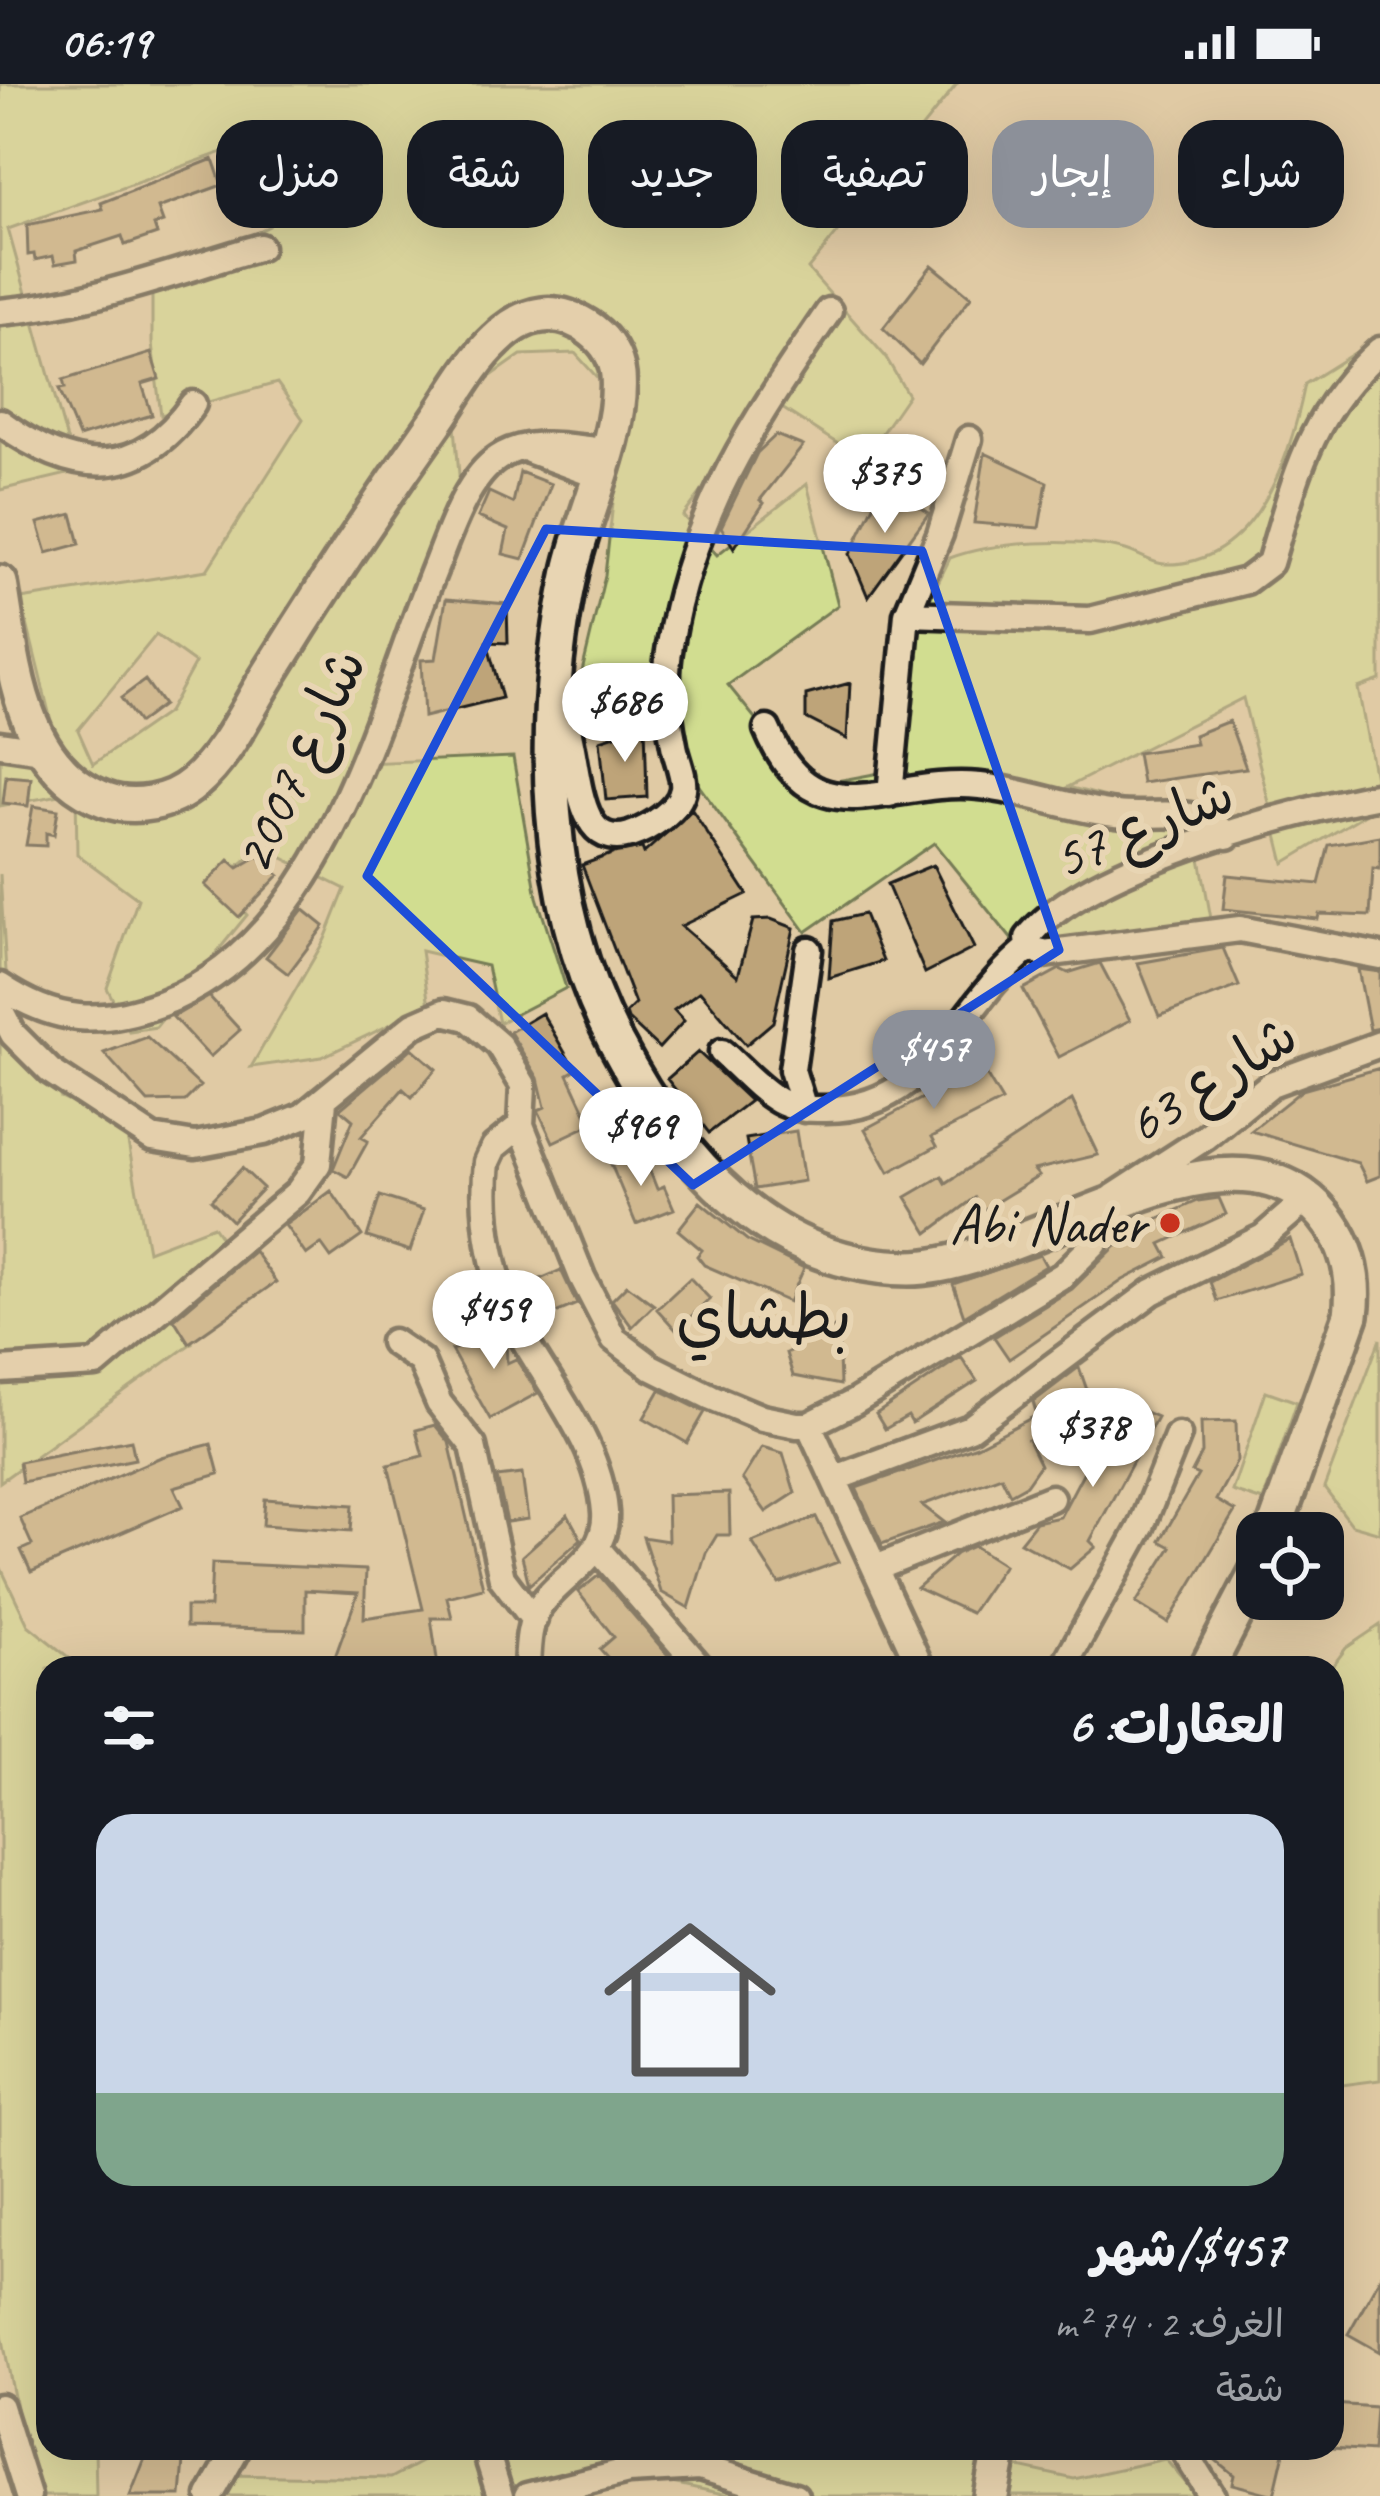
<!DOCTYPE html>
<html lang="ar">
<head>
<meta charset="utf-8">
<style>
  :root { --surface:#171b24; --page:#242831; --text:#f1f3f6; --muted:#9ea1a6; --line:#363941; --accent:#8c9099 }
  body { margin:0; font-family:Caveat,"Playpen Sans Arabic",sans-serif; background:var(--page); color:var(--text); direction:rtl; height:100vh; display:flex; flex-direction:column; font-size:45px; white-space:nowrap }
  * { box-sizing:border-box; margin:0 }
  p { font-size:39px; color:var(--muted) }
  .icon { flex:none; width:66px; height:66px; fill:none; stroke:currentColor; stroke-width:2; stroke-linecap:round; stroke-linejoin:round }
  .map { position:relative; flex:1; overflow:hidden; direction:ltr }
  .drawer { position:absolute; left:36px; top:1572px; width:1308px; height:804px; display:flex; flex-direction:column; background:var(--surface); border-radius:36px; box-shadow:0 12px 48px #0002; direction:rtl }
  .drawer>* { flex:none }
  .hud { position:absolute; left:36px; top:36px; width:1308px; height:108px; direction:rtl; display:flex; gap:24px }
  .fabs { position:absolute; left:1236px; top:1428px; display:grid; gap:24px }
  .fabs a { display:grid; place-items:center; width:108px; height:108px; border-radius:24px; background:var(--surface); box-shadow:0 12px 48px #0002; font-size:60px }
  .price { position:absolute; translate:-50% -102px; padding:0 27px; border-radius:42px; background:#fff; color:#222; font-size:39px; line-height:78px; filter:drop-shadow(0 3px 6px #0008) }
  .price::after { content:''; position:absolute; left:50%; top:72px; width:36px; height:27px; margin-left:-18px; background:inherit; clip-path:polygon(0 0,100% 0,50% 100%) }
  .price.active { background:var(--accent); color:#fff }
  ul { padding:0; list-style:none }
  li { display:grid; align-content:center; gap:24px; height:636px; padding:0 60px }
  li+li { border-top:3px solid var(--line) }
  li span { display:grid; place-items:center; height:372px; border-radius:36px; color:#555 }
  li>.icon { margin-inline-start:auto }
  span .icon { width:216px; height:216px; fill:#fffc; stroke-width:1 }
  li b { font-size:51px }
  h2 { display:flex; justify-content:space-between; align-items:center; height:144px; padding:0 60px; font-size:51px }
  .pill { padding:0 42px; border-radius:36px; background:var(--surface); box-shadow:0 12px 48px #0002; font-size:42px; line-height:108px }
  .pill.active { background:var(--accent); color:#fff }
  .status { display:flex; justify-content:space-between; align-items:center; height:84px; padding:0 60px; background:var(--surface); direction:ltr }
  .status svg { height:33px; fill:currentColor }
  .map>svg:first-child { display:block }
  .green { fill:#d1dd90; stroke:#767c56; stroke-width:3; fill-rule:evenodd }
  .building { fill:#bea479; stroke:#1c1c1c; stroke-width:3 }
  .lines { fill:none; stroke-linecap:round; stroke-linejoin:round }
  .minor-casing { stroke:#1c1c1c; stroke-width:33 }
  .secondary-casing { stroke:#1c1c1c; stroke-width:42 }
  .minor { stroke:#e8d5b3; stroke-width:24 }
  .secondary { stroke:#e8d5b3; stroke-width:33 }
  .marked { fill:none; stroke:#1d4ed8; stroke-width:9; stroke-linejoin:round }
  .poi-dot { fill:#c8321e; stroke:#e8d5b3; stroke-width:4.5 }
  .labels { text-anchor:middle; stroke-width:12; stroke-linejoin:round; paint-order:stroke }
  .street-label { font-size:57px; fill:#1c1c1c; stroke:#e8d5b3 }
  .poi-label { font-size:57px; fill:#1c1c1c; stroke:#e8d5b3; text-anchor:end }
  .quarter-label { font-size:63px; fill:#1c1c1c; stroke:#e8d5b3 }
</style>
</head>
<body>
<div class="status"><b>06:19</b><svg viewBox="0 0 49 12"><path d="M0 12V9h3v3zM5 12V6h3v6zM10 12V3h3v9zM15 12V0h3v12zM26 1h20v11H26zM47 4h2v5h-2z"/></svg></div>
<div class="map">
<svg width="1380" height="2412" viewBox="0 0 1380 2412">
  <rect width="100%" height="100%" fill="#e0caa4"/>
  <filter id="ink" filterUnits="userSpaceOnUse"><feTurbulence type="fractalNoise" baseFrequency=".00833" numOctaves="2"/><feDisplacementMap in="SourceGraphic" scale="24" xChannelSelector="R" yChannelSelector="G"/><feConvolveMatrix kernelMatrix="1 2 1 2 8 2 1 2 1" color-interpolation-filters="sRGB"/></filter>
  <g filter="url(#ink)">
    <path class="green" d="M0 0H957L808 185 885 272 908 311 863 376 771 317 683 432 717 471 807 400 838 521 728 601 810 702 885 688 906 564 950 474C994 457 1076 454 1122 465 1137 468 1151 480 1165 480 1257 482 1291 371 1305 300L1380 253V596L1358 604 1380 721 1284 779 1243 614 1068 703 1193 736 1212 840 1026 873 934 759 806 848 656 643 570 638 605 491 620 355 603 300 575 269 521 271 453 319 464 450 364 679 513 673 537 813 566 904 499 939 487 882 421 867 429 922 322 973 251 983 325 855 345 805 261 763 218 799 247 831 156 943 129 947 107 904 138 815 77 770 76 708 0 722V663L54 649 21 515 207 486 303 335 277 299 161 331 152 260V202L269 142 228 66 8 145 76 388 0 406ZM156 551 195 579 168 628 93 680 78 646Z
      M0 790 8 920 61 1014 125 1042 148 1167 213 1142 228 1164 161 1216 192 1259 0 1398Z
      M1380 1255V1449L1352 1441 1324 1404Z
      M1266 1307 1297 1318 1263 1417 1232 1407Z
      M0 1482 28 1541 82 1584H48V2364H95L96 2412H33L0 2240Z
      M1380 1541V1996L1334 2002 1331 1584 1346 1564Z
      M448 2364H979L978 2374 1074 2395 1165 2375 1197 2412H733L639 2392 592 2412H214L222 2391 391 2394Z"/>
    <path class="building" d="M213 75 222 101 158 124 163 138 154 141 157 150 125 161 122 152 76 167 77 176 55 180 53 172 35 176 34 170 28 171 27 141 103 125 101 119Z
      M932 181 971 213 920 280 883 244Z
      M151 269 159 295 142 300 152 331 79 353 59 305 65 304 63 296Z
      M776 351 803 362 760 416 764 419 734 464 721 443 757 369Z
      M985 369 1047 398 1039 444 974 439Z
      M520 388 551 400 523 475 503 470 508 446 478 433 489 408 513 419Z
      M885 399 929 429 868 513 850 470Z
      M72 430 80 460 47 469 38 439Z
      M446 515 507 520 508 559 487 558 502 614 424 633 421 576 436 575Z
      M145 596 163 621 139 639 121 614Z
      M850 599 847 655 806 634V611Z
      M1229 637 1246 684 1142 699 1137 669 1196 660 1194 651Z
      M645 641 647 713 606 716 600 656Z
      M6 692 31 694 28 722 3 719Z
      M33 722 58 726 54 751 46 749V762L26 761Z
      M692 726 747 810 681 842 738 892 753 836 771 835 794 844 773 938 746 961 700 907 674 926 684 937 659 964 628 935 626 929 635 920 582 781 617 768 642 764 644 769Z
      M1380 752V785L1373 784 1370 832 1319 830 1318 835 1223 825 1227 791 1319 800 1329 761Z
      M258 772 279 791 239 833 205 801 229 776 238 784Z
      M933 781 974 864 925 889 887 800Z
      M303 825 324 842 288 890 266 873Z
      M864 830 883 877 829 894 833 837Z
      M1223 864 1239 902 1159 932 1138 879Z
      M1100 879 1130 936 1059 973 1023 905 1060 885 1068 889Z
      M1358 885 1380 888V944L1370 946Z
      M209 912 240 946 210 973 173 933Z
      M542 929 575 986 568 990 591 1040 553 1058 538 1026 545 1023 538 994 510 948Z
      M147 953 200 1002 185 1017 148 1018 104 969Z
      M412 964 436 985 412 1013 403 1005 361 1053 368 1057 348 1093 333 1085 353 1036 340 1025Z
      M972 967 1002 1017 932 1053 937 1062 889 1088 865 1045 932 1009 928 1002 952 977Z
      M698 968 750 1017 709 1049 667 995Z
      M1380 984V1092L1367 1097 1358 1079 1251 1047 1302 1006Z
      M1072 1016 1098 1071 1034 1086 1039 1092 983 1126 975 1114 928 1149 906 1113 942 1092 946 1099Z
      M796 1047 804 1097 755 1105 746 1055Z
      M642 1067 657 1105 664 1102 674 1125 636 1140 611 1080Z
      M242 1084 263 1104 232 1137 211 1116Z
      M331 1107 362 1152 331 1174 321 1160 306 1171 285 1141Z
      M380 1112 424 1126 410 1167 367 1153Z
      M1219 1114 1226 1130 1161 1160 1168 1173 1123 1196 1009 1275 994 1253 1072 1205 1116 1162 1161 1143 1157 1135 1198 1117Z
      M700 1118 747 1156 804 1184 789 1218 704 1181 697 1172 702 1166 678 1146Z
      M1290 1155 1301 1190 1217 1217 1210 1198Z
      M254 1167 276 1198 189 1259 174 1235Z
      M1040 1171 1046 1182 964 1232 953 1200Z
      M561 1186 577 1220 551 1231 536 1197Z
      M690 1194 710 1215 676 1246 657 1225Z
      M627 1201 654 1221 632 1243 612 1216Z
      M496 1237 506 1257 507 1279 516 1275 538 1309 490 1335 451 1266 486 1254 477 1238Z
      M838 1241 840 1301 793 1292 786 1269Z
      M961 1273 977 1297 912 1339 908 1332 885 1345 876 1330Z
      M1079 1283 1096 1332 1028 1356 1040 1381 1026 1401 1010 1410 1001 1392 922 1421 944 1438 882 1460 856 1404 977 1362 1037 1331 1033 1318Z
      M660 1306 705 1328 687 1359 644 1334Z
      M1121 1317 1157 1333 1090 1457 1096 1463 1070 1485 1020 1458 1036 1438 1060 1433Z
      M1236 1337 1237 1377 1216 1416 1235 1427 1168 1539 1136 1519 1171 1463 1160 1457 1198 1391 1192 1388 1202 1369 1201 1338Z
      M435 1341 449 1358 483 1504 447 1513 452 1534H431L438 1582 331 1584 358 1509 305 1506V1546L186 1543V1523H210L212 1479 366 1486 364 1534 423 1525 388 1381 423 1372 416 1346Z
      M131 1356 135 1375 22 1398 19 1378Z
      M211 1360 219 1390 174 1403 183 1422 31 1488 21 1466 32 1461 20 1434 161 1373Z
      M762 1363 783 1369 795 1409 766 1428 742 1395Z
      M522 1390 528 1435 507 1438 497 1393Z
      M729 1409 730 1451H717L706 1469 689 1524 661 1508 643 1453 668 1457 667 1411Z
      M265 1415 353 1421 351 1447 263 1441Z
      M568 1431 581 1455 529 1501 522 1472Z
      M816 1433 838 1478 779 1500 752 1458Z
      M974 1462 1004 1481 971 1529 917 1504 956 1470Z
      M599 1491 679 1584H617L600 1565 614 1553 578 1508Z
      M1380 2193V2268L1348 2250Z
      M1332 2320 1376 2323 1373 2367 1332 2364Z
      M149 2364H185L181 2412H130Z
      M1201 2364H1285L1274 2411 1232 2400 1234 2391Z"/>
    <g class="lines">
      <defs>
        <path id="minor" d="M0 228C91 220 173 188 260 163
          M0 338C71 390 137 400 193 320
          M531 367 596 391
          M907 530 1090 536 1246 497 1270 479C1296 393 1309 329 1380 266
          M556 618C584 650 565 770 630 751 648 745 680 726 683 705 685 692 676 674 674 661 667 628 664 594 670 561 692 427 754 337 829 227
          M767 645C815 760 889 692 980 702 1026 707 1070 725 1116 730 1157 735 1197 719 1227 752
          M0 660 41 666
          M890 710 907 530 940 450 969 355
          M1380 711C1292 727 1081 783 1028 854L1029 864 1044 870 1240 845 1380 872
          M0 902C55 939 100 942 162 919 326 857 376 630 435 484 449 449 466 395 498 374 529 353 570 364 605 367
          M0 925 13 950 50 987 152 1054 195 1061 264 1048 303 1032 414 941 444 928 468 934 499 961 523 1001 521 1041 582 1193 614 1255 651 1283 711 1313 762 1334 797 1341H809L853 1319 1063 1191 1095 1159 1100 1126 1115 1112 1206 1053 1271 1000 1380 960
          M722 968C740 984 758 1005 779 1017 793 1025 808 1025 825 1025 931 1026 956 922 1029 864
          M804 1025 792 986 809 866
          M521 1041 494 1063 487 1078C481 1132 492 1198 519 1247 550 1303 600 1361 605 1428 608 1474 563 1489 540 1522 528 1540 528 1563 527 1584
          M393 1258 421 1277 439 1319 473 1362 502 1494 534 1536
          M0 1286 96 1280 298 1108 318 1080 324 1017
          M809 1341 921 1584
          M836 1394 970 1344 1152 1208 1263 1153 1308 1114
          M597 1464 701 1584
          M876 1484 1051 1414
          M1063 1584 1141 1443 1178 1351
          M0 2323 28 2412
          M485 2364 500 2412
          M1182 2364 1212 2412
          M210 2412 237 2364
          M527 2412 628 2387 700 2383 795 2412"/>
        <path id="secondary" d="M0 499C13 577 19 684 106 716 134 726 171 719 194 699 227 671 247 625 270 589 322 505 376 423 433 342 453 314 471 279 496 256 509 243 524 233 542 231 577 227 615 256 618 291 623 349 584 429 571 487 538 639 542 820 616 959 677 1074 768 1183 909 1184 1028 1184 1229 1017 1324 1131 1349 1161 1356 1194 1351 1231L1273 1449
          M1207 1584 1257 1488
          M991 2412 1000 2364"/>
      </defs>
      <use href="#minor" class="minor-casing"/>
      <use href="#secondary" class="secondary-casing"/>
      <use href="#minor" class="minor"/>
      <use href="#secondary" class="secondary"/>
    </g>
  </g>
  <path d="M0 0H1380V2412H0ZM546 445 922 467 1059 866 693 1101 367 792Z" fill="#e0caa4" fill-opacity=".55" fill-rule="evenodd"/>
  <path class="marked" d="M546 445 922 467 1059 866 693 1101 367 792Z"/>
  <circle class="poi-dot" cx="1170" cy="1139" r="12"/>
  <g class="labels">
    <g class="street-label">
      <text transform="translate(298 676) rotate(-65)" y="20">شارع 2007</text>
      <text transform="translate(1143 741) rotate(-22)" y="20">شارع 57</text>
      <text transform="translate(1211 994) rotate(-32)" y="20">شارع 63</text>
    </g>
    <g class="poi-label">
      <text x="1146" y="1159">Abi Nader</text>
    </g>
    <g class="quarter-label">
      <text x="764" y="1254">بطشاي</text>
    </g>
  </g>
</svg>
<div class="fabs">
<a><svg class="icon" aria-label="locate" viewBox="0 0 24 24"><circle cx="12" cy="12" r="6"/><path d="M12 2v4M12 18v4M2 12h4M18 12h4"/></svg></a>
</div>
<b class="price" style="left:885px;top:452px">$375</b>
<b class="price" style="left:625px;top:681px">$686</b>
<b class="price active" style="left:934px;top:1028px">$457</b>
<b class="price" style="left:641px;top:1105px">$969</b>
<b class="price" style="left:494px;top:1288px">$459</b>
<b class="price" style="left:1093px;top:1406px">$378</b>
<div class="hud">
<a class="pill">شراء</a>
<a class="pill active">إيجار</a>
<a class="pill">تصفية</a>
<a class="pill">جديد</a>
<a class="pill">شقة</a>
<a class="pill">منزل</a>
</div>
<section class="drawer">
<h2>العقارات: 6<svg class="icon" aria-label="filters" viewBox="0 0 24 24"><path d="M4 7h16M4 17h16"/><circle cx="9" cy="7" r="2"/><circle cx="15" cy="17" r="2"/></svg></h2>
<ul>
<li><span style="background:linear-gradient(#c9d6e8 75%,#7fa58c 0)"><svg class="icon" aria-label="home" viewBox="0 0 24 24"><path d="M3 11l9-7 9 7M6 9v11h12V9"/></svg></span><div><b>$457/شهر</b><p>الغرف: 2 · 74 m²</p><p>شقة</p></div></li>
</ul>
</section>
</div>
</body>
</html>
